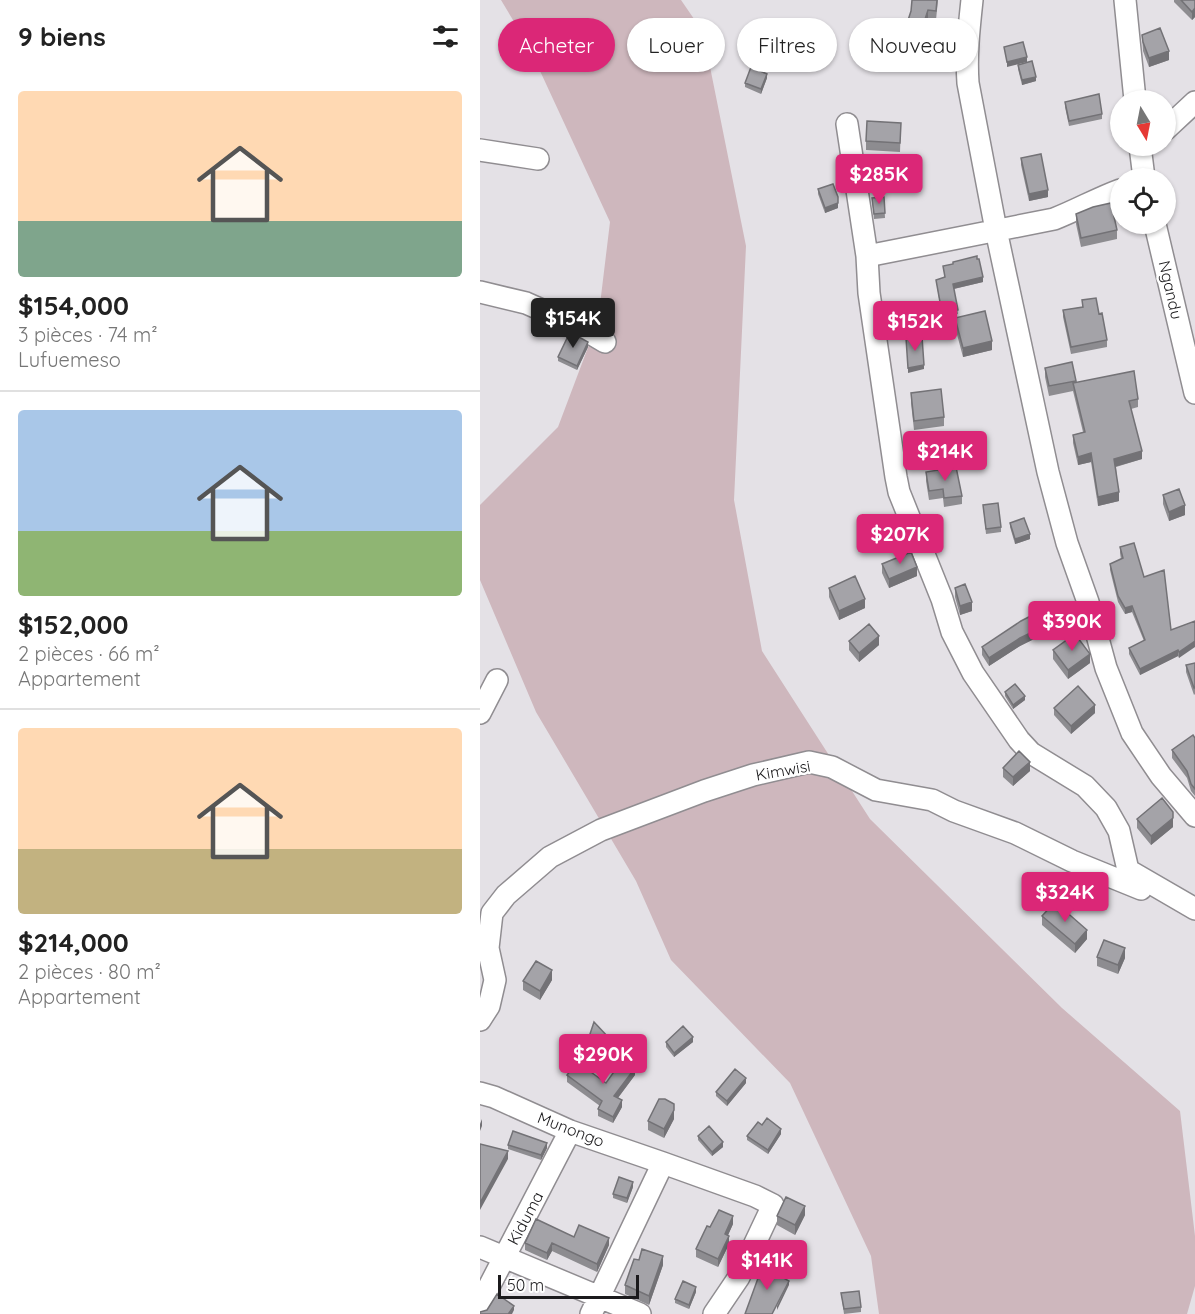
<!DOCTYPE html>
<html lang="fr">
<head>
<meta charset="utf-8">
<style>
  :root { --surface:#fff; --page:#f2f2f2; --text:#222; --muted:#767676; --line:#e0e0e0; --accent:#db2777 }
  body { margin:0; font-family:Quicksand,sans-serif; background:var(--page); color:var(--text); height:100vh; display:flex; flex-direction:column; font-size:22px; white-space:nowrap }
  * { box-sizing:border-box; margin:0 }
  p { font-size:20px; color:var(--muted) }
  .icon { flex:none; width:33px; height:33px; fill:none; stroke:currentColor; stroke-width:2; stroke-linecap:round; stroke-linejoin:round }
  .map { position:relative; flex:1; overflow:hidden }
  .drawer { display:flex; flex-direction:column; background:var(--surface); width:480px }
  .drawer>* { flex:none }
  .guide { position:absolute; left:18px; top:18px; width:570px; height:54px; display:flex; gap:12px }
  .needle { width:39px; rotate:170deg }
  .tools { position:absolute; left:630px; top:90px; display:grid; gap:12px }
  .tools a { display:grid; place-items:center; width:66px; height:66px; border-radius:50%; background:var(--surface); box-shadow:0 2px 4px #0004; font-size:30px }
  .scale { position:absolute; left:18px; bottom:15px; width:141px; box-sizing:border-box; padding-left:6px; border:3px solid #1b1a1c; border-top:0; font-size:16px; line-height:21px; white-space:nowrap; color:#1b1a1c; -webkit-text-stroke:4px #fff; paint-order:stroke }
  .price { position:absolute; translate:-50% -51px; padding:0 14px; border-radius:6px; background:var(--accent); color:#fff; font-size:20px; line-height:39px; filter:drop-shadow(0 2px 3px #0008) }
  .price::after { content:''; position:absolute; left:50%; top:36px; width:18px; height:14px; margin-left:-9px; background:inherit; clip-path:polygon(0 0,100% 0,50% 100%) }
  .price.active { background:#222; color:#fff }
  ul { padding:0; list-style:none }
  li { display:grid; align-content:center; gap:12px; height:318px; padding:0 18px }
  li+li { border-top:2px solid var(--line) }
  li span { display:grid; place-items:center; height:186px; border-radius:6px; color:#555 }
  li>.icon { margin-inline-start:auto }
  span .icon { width:108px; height:108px; fill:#fffc; stroke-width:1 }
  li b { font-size:26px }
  h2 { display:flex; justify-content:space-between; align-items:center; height:72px; padding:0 18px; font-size:26px }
  .pill { padding:0 21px; border-radius:27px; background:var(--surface); box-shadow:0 2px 4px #0004; font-size:21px; line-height:54px }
  .pill.active { background:var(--accent); color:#fff }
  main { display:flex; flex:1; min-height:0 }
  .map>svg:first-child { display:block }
  .green { fill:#ceb7bd }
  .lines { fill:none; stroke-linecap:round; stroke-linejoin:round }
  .minor-casing { stroke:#908d91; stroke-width:24 }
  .minor { stroke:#fff; stroke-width:21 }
  .wall { fill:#8d8c90 }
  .shaded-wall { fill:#737276 }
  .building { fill:#a4a3a8; stroke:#737276; stroke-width:1.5 }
  .labels { text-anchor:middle; stroke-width:5; stroke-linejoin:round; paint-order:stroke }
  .street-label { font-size:16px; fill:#1b1a1c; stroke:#fff }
</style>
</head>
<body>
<main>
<section class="drawer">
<h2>9 biens<svg class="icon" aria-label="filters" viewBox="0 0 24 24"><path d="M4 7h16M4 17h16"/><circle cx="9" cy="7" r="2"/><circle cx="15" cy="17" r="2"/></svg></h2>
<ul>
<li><span style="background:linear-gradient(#ffd9b3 70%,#7fa58c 0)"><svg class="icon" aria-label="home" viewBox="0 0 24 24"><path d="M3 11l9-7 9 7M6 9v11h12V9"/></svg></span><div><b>$154,000</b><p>3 pièces · 74 m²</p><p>Lufuemeso</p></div></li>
<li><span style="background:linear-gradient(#a9c7e8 65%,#8fb573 0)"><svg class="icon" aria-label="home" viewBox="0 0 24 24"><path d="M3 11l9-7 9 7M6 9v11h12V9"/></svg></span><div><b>$152,000</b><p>2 pièces · 66 m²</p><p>Appartement</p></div></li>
<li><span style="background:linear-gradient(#ffd9b3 65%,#c2b280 0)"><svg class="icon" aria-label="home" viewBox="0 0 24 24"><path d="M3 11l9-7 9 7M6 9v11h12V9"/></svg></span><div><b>$214,000</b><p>2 pièces · 80 m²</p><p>Appartement</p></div></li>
</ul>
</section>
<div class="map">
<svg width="715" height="1314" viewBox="0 0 715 1314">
  <rect width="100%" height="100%" fill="#e4e1e6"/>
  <path class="green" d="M21 0H201L223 32 266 246 254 500 282 651 390 819 582 1008 700 1111 715 1236V1286L707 1314H399L391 1256 310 1083 191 960 156 881 56 712 0 580V505L78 427 118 321 130 222 48 45Z"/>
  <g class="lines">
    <defs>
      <path id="minor" d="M492 0C489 28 486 55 488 83L516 230 568 472 587 543 608 602 626 668 652 733 681 776 715 816
        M645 0 655 100
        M367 124 387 256 389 293 416 477 419 492 462 599 472 632 493 673 539 740 551 753 605 786 626 808 639 831 648 870 715 909
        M686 129 715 102
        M660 146 664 178
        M0 150 58 159
        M675 224 715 393
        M387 256 574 219C597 210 618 198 640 190
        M0 292 46 303 98 326 125 342
        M0 713 17 680
        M0 1020 9 1006 15 980 8 948 12 913 26 895 70 857 121 830 224 791 273 775 329 762 352 767 396 790 452 800 474 811 535 833 592 861 661 889
        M0 1093 14 1097 90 1131 183 1163 275 1196 293 1205 259 1277 234 1314
        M0 1247 160 1314
        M0 1304 90 1131
        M111 1314 183 1163"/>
    </defs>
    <use href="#minor" class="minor-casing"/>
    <use href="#minor" class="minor"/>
  </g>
  <path class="wall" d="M432 0H458L456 20H448L432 68 417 63V54L431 11Z
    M694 0H715V17L712 20 694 2Z
    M662 35 689 60 669 67 663 51Z
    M538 65 556 81 542 85 538 69Z
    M287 78 281 94 265 87V83Z
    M585 102 622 114V119L589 126 585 107Z
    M421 123 420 152 386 150V141Z
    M541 158 568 197 549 201 541 165Z
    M338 189 358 208 345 213 338 194Z
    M404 197 405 218 394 219 392 198Z
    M596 214 637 230V239L601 247 596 224Z
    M463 266 503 282 474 289 478 314 462 317 456 280 465 278Z
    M602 300 619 314 627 340V347L591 354 583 317V310L602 307Z
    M475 318 512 350 483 357 475 327Z
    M108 347 97 370 78 361V357Z
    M565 368 596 382 658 399V407L651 409 662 459 636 467 639 501 618 506 611 462 598 465 593 443V435L603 432 593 391 569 396 565 377Z
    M431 393 464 417V426L434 430 431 403Z
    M446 472 482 496V504L464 507 463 498 449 500 446 481Z
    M683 495 705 515 689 521 683 504Z
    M503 505 521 527V532L506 534Z
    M530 523 550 539 535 544 530 527Z
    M640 547 664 577 691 630 715 621 699 658 698 656 660 675 649 654V648L664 641 652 612 645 614 638 602 630 570V564L641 559 640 553Z
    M402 564 437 576 409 588 402 573Z
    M349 588 385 608 359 620 349 597Z
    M475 588 492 611 480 615 475 597Z
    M580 626 540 646 509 666 502 655V647Z
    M369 641 399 645 379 662 369 650Z
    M573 650 610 663 588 679 573 659Z
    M715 663V694L714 695 706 672V665Z
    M525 692 545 700 533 709 525 696Z
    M574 708 615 713 591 734 574 715Z
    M715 738V796L711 791 707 778 692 758V750Z
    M523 768 550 771 533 786 523 777Z
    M657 819 693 827 671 845 657 828Z
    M562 916 607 939 595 953 562 925Z
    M617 957 645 958 638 974 617 966Z
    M72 980 60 1000 43 990V981Z
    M186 1042H213L194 1057 186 1047Z
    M107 1043H129L125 1054 107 1048Z
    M87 1075 126 1083 155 1075 138 1098 142 1107 133 1123 118 1116V1109L120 1106 87 1082Z
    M266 1083 247 1106 236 1096V1092Z
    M194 1119 184 1138 168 1130V1121Z
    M282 1125 301 1134 288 1154 267 1140V1136Z
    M218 1136 243 1147 232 1156 218 1140Z
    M28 1145 67 1148 61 1160 28 1149Z
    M153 1187 147 1203 133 1198V1194Z
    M325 1215 315 1235 297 1225V1216Z
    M253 1224 248 1235 249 1244 238 1267 216 1257V1249L230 1227Z
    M94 1237 129 1245 117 1272 72 1251 67 1260 45 1250V1243Z
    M159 1260 183 1265 169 1305 145 1294V1285Z
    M216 1292 209 1309 195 1303V1299Z
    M361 1293 381 1307V1312L364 1314Z"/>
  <path class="shaded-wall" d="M715 8V17L712 20V12Z
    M448 10V20L432 68V59Z
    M689 51V60L669 67V58Z
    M547 57V62L527 67V62Z
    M287 74V78L281 94V89Z
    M556 77V81L542 85V80Z
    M568 190V197L549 201V194Z
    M358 203V208L345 213V208Z
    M503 277V282L473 289V284Z
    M512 341V350L483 357V348Z
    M108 342V347L97 370V366Z
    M444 365V369L428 373V368Z
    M662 451V459L634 467V459Z
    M611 453V462L598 465V457Z
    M639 492V501L618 506V497Z
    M705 505V515L689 521V512Z
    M550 534V539L535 544V539Z
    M437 567V576L409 588V579Z
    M385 599V608L359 620V611Z
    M492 602V611L480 615V606Z
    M652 606V612L645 614V608Z
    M580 619V626L540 646 509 666V658L540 638Z
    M399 636V645L379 662V653Z
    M715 641V647L699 658V652Z
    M698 650V656L660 675V669Z
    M610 654V663L588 679V670Z
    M545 696V700L533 709V705Z
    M615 705V713L591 734V726Z
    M550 762V771L533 786V777Z
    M693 818V827L671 845V836Z
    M607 930V939L595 953V944Z
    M645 948V958L638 974V965Z
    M72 970V980L60 1000V991Z
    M213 1037V1042L194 1057V1053Z
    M129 1038V1043L125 1054V1049Z
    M155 1068V1075L134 1103V1096Z
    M266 1078V1083L247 1106V1101Z
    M142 1100V1107L133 1123V1117Z
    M194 1110V1119L184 1138V1129Z
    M2 1119V1126L0 1131V1124Z
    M301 1129V1134L288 1154V1150Z
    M243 1142V1147L232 1156V1152Z
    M67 1143V1148L61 1160V1155Z
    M28 1151V1159L0 1210V1203Z
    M153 1182V1187L147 1203V1198Z
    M325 1206V1215L315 1235V1225Z
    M253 1216V1224L245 1242V1234Z
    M249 1236V1244L238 1267V1259Z
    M129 1238V1245L117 1272V1264Z
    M72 1243V1251L67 1260V1253Z
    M183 1256V1265L169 1305V1296Z
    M309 1281V1285L297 1310V1306Z
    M216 1287V1292L209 1309V1305Z
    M34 1306V1310L32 1314H29Z"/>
  <path class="building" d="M432 0H457L456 11 448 10 432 59 417 54 431 11Z
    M701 0H715V8L712 12Z
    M680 28 689 51 669 58 663 42 662 35Z
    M543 42 547 57 527 62 524 47Z
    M552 61 556 77 542 80 538 65Z
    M271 67 287 74 281 89 265 83Z
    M619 94 622 114 589 121 585 102Z
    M387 121 421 123 420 143 386 141Z
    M561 154 568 190 549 194 541 158Z
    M353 184 358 197V203L345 208 338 189Z
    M404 197 405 213 394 214 392 198Z
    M631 203 637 230 601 238 596 214 613 207Z
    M497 256V259H499L503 277 473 284 478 310 462 313 456 280 465 277 463 266 473 264V262Z
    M616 298 619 314 622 313 627 340 591 347 583 310 603 307 602 300Z
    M505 311 512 341 483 348 475 318Z
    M90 332 108 342 97 366 78 357Z
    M442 337 444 365 428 368 426 338Z
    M592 362 596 381 569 386 565 368Z
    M654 371 658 399 649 401 662 451 634 459 639 492 618 497 611 453 598 457 593 435 605 432 593 383Z
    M461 389 464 417 434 421 431 393Z
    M476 467 482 496 464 498 463 489 449 491 446 472Z
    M699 489 705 505 689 512 683 495Z
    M518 503 521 527 506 529 503 505Z
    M544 518 550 534 535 539 530 523Z
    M654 543 664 577 684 570 691 630 715 621V641L699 652 698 650 660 669 649 648 665 640 652 606 645 608 638 596 630 564 643 558 640 547Z
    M431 552 437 567 409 579 402 564Z
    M375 576 385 599 359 611 349 588Z
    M485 584 492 602 480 606 475 588Z
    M572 605 580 619 540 638 509 658 502 647 541 621Z
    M389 624 399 636 379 653 369 641Z
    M595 634 610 654 588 670 573 650Z
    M715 663V688H714L706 665Z
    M535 684 545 696 533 705 525 692Z
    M598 686 615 705 591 726 574 708Z
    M713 735 715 738V789L711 784 707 771 692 750Z
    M539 751 550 762 533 777 523 768Z
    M682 798 693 812V818L671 836 657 819Z
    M575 902 607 930 595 944 562 916Z
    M624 940 645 948 638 965 617 957Z
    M56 961 72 970 60 991 43 981Z
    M114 1022 129 1038 125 1049 107 1043Z
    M203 1026 213 1037 194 1053 186 1042Z
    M143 1059 155 1068 134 1096 142 1100 133 1117 118 1109 122 1101 87 1075 97 1062 126 1083Z
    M255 1069 266 1078 247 1101 236 1092Z
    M179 1099H185L194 1104V1110L184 1129 168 1121Z
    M287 1118 301 1129 288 1150 267 1136 278 1122 282 1125Z
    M229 1126 243 1142 232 1152 218 1136Z
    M33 1131 67 1143 61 1155 28 1145Z
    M0 1144 28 1151 0 1203Z
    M139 1177 153 1182 147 1198 133 1194Z
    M306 1197 325 1206 315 1225 297 1216Z
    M239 1210 253 1216 245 1234 249 1236 238 1259 216 1249 227 1226 230 1227Z
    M56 1219 94 1237 99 1225 129 1238 117 1264 72 1243 67 1253 45 1243Z
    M162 1249 183 1256 169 1296 145 1285 154 1259 159 1260Z
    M287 1261 301 1268 298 1275 309 1281 292 1314H265L281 1270Z
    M203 1281 216 1287 209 1305 195 1299Z
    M379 1291 381 1307 364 1309 361 1293Z
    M17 1294 34 1306 29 1313 30 1314H0V1312L7 1310Z"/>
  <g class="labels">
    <g class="street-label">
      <text transform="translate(691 290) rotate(77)" y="6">Ngandu</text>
      <text transform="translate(303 770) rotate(-10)" y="6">Kimwisi</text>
      <text transform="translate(91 1129) rotate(21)" y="6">Munongo</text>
      <text transform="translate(45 1218) rotate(-62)" y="6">Kiduma</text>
    </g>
  </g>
</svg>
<div class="tools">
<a><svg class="needle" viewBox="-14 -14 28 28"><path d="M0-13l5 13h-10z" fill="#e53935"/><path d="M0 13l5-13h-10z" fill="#767676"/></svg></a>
<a><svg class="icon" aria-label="locate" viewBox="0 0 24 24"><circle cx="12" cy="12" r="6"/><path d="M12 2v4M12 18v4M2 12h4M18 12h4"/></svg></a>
</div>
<div class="scale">50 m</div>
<b class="price" style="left:399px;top:205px">$285K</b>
<b class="price active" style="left:93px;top:349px">$154K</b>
<b class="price" style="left:435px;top:352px">$152K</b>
<b class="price" style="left:465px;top:482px">$214K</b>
<b class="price" style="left:420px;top:565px">$207K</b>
<b class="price" style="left:592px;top:652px">$390K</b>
<b class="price" style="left:585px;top:923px">$324K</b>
<b class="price" style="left:123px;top:1085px">$290K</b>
<b class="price" style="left:287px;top:1291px">$141K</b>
<div class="guide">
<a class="pill active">Acheter</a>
<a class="pill">Louer</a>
<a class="pill">Filtres</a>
<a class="pill">Nouveau</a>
</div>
</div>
</main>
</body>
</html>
